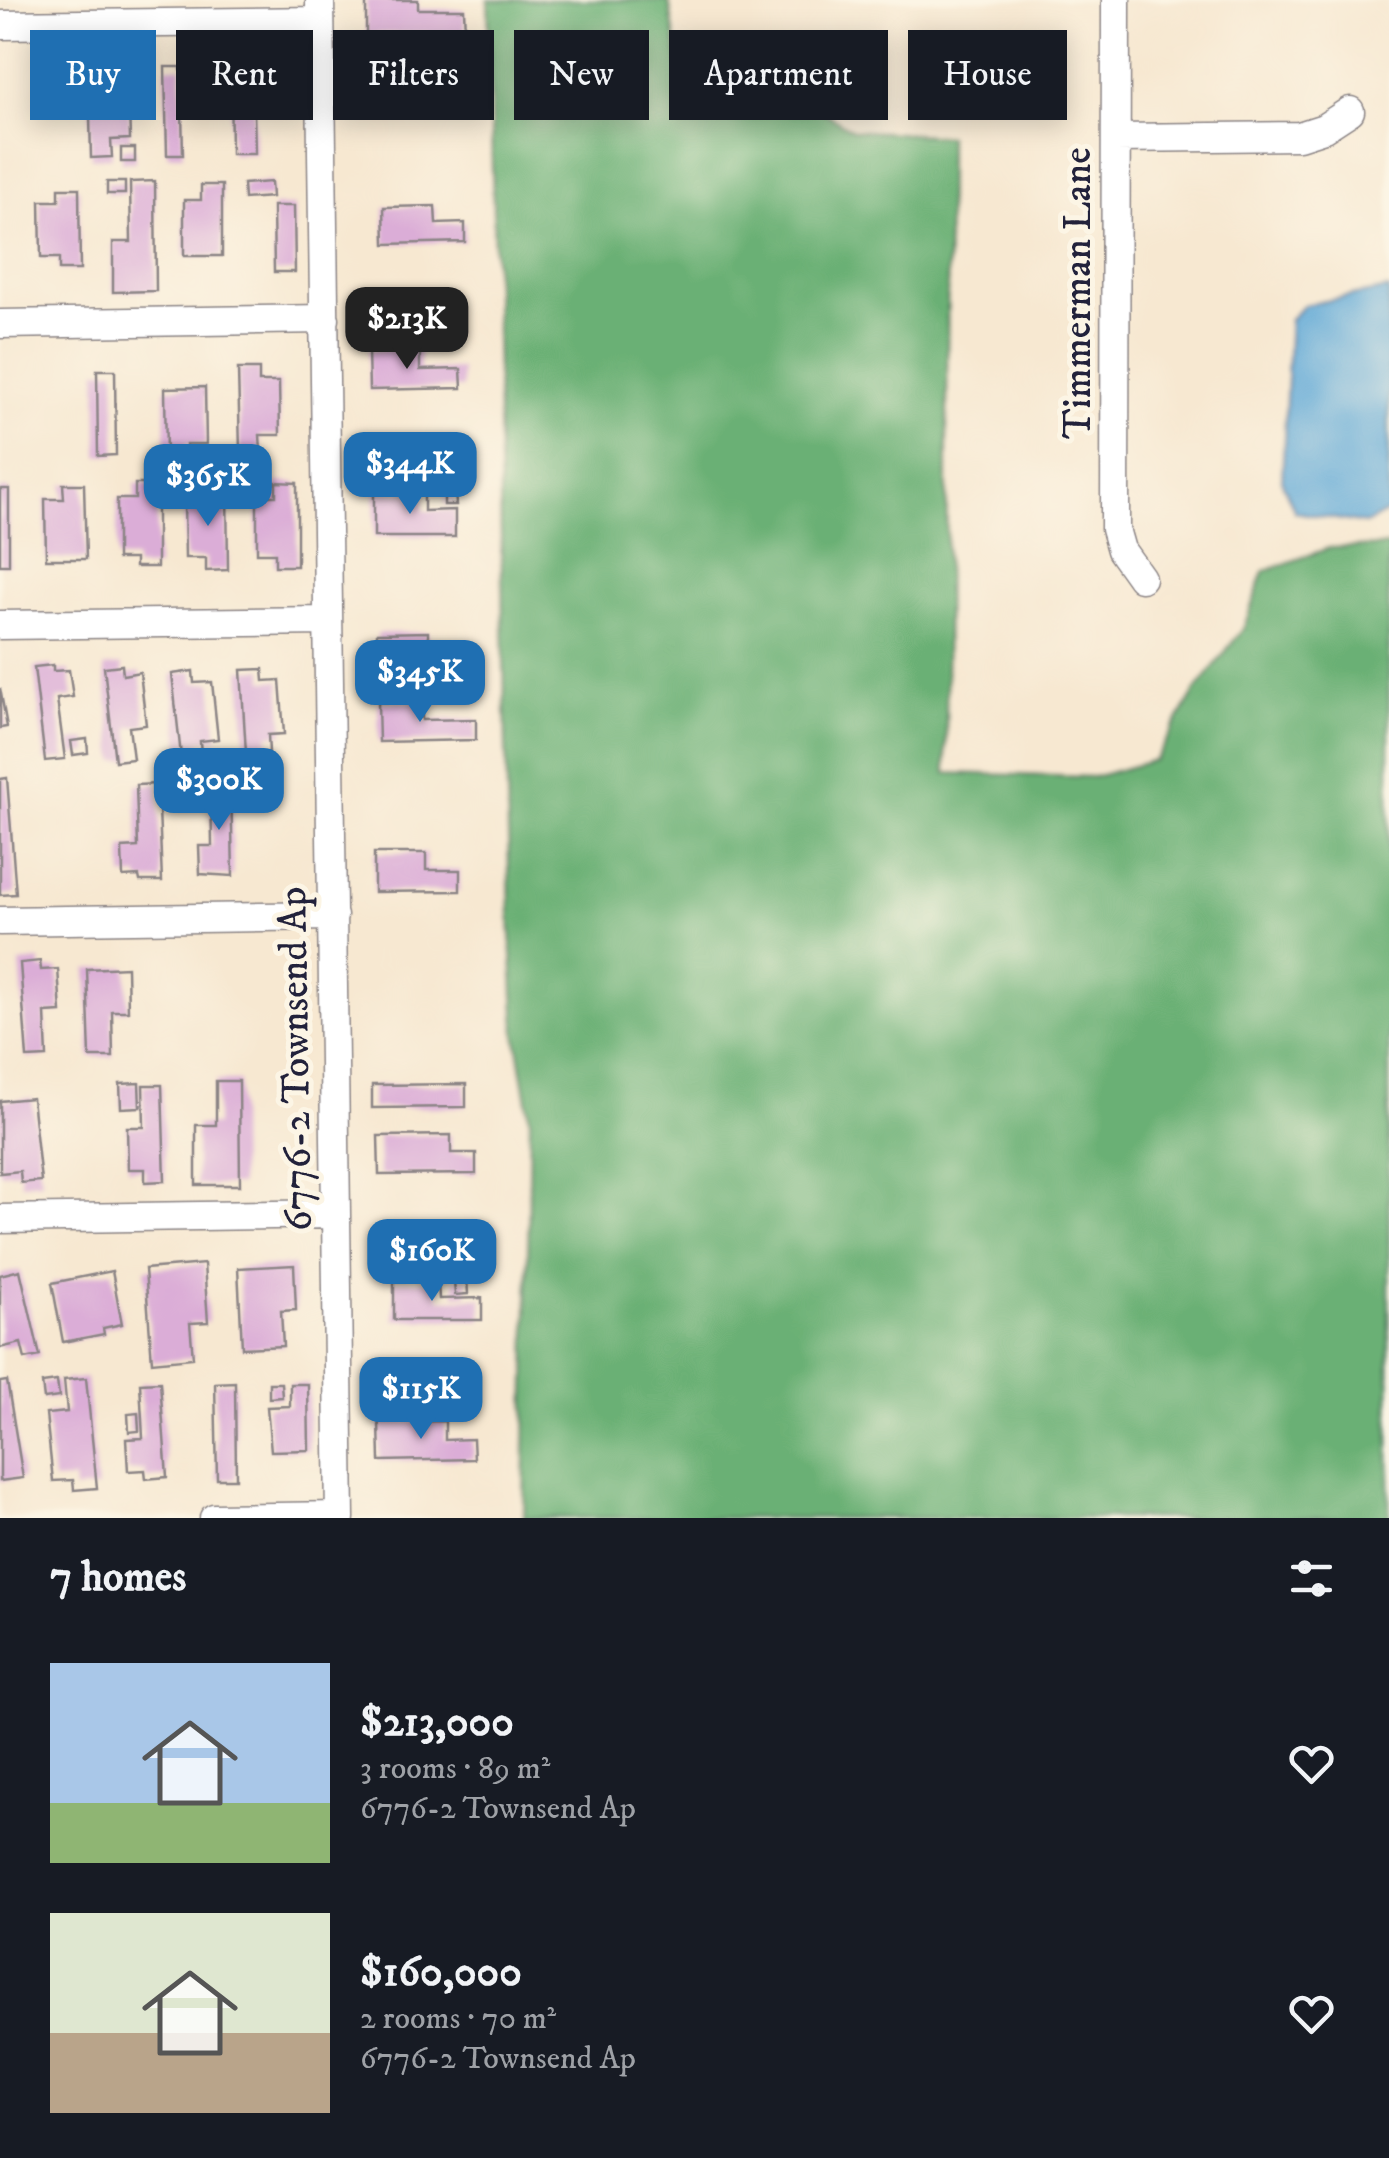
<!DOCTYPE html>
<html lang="en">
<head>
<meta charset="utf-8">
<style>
  :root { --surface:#171b24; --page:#20242c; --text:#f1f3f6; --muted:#9ea1a6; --accent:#1f6fb2 }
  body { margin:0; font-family:"IM FELL DW Pica",serif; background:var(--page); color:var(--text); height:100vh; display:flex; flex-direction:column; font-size:38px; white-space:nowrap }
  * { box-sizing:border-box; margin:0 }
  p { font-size:32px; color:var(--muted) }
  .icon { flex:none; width:55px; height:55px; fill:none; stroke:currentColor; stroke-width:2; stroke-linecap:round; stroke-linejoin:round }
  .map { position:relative; height:1518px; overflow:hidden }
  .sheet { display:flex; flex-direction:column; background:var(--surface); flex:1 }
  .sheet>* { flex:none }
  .top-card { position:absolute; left:30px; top:30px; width:1330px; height:90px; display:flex; gap:20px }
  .price { position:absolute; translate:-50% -85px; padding:0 22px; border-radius:20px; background:var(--accent); color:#fff; font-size:32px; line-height:65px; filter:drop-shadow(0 2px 5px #0008) }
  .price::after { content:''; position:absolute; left:50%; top:60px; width:30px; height:22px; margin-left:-15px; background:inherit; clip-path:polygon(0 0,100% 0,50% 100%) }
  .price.on { background:#222; color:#fff }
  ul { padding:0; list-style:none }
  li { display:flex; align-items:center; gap:30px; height:250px; padding:0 50px }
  li span { display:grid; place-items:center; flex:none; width:280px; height:200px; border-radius:0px; color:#555 }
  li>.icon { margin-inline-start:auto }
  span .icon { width:120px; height:120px; fill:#fffc; stroke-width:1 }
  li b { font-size:42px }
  h2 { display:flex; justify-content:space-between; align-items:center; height:120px; padding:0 50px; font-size:42px }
  .chip { padding:0 35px; border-radius:0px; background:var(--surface); box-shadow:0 5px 25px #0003; font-size:35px; line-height:90px }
  .chip.on { background:var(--accent); color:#fff }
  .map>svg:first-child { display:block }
  .forest { fill:#6bb075; stroke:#466958; stroke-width:2.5 }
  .water { fill:#60a9d7; stroke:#416689; stroke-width:2.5 }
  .building { fill:#dbadd7 }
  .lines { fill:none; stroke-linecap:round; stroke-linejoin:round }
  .minor-casing { stroke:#8c8586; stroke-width:31 }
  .minor { stroke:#fff; stroke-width:28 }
  .labels { text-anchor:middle; stroke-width:10; stroke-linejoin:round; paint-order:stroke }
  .street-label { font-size:40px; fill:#22223b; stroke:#fcf5e5 }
</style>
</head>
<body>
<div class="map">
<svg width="1389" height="1518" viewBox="0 0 1389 1518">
  <rect width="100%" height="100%" fill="#fcf5e5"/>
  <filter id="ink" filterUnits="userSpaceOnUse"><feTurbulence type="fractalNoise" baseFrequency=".01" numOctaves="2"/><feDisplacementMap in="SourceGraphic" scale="20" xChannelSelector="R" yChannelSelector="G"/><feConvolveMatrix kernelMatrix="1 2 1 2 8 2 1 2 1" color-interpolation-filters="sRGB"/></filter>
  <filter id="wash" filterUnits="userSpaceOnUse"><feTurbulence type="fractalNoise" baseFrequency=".0048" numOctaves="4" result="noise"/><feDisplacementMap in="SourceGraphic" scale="40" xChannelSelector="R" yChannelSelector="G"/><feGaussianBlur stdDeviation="2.25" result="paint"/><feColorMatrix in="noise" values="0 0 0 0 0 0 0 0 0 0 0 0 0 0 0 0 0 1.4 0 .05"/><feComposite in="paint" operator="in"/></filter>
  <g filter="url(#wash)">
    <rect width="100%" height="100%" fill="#f7e8d1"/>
    <path class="forest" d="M488 0H669L679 65 724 94 812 105 853 130 948 136 946 773 1094 777 1155 760 1194 693 1244 627 1264 571 1329 548 1389 546V1518H524L530 1120 516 1034 510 914Z"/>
    <path class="water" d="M1389 289V511L1365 524 1295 512 1282 482 1290 319 1304 305Z"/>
    <g id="blocks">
      <path class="building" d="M366 0H418V9H464L465 32 366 34Z
        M165 67H181L183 155H167Z
        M230 69H253L255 154H231Z
        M128 73 130 139 111 140 112 157 91 158 89 74Z
        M121 148H135V162H121Z
        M155 181 156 291 113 292V242H131L130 182Z
        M107 182H125V194H107Z
        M271 182 272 197 244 199 243 184Z
        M201 185H222V256H184V200H201Z
        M59 188H79L80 270H59V258H41L40 201H59Z
        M273 206H294L295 272H274Z
        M435 206 436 224 465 223V242L385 244 384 207Z
        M420 349V370L461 369 462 388 369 390 368 350Z
        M238 369H259V382H279L280 435H260L261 451 240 452Z
        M97 370H115L116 455 98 456Z
        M205 387 206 444H186L187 459H166L165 388Z
        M276 482 297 483V566H275V553H257V496H276Z
        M63 484H84L86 559H46L45 499H64Z
        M135 484H157V567H135V559H117V499H135Z
        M205 487H227L228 570 206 571V558H185L184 499H205Z
        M0 489H9V565H0Z
        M444 491H455L456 505H444Z
        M374 492H424V511L455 510V537H374Z
        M428 632V651L469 650V670L377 672V633Z
        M53 665V671L69 670 73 697 57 699 65 759 45 761 34 667Z
        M122 665 123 675 140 672 146 725 129 727 133 759 115 761 104 667Z
        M263 669 264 681 280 680 284 734 268 735 269 752 246 753 241 670Z
        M193 671 194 683 212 682 218 739 200 741 201 754 181 756 172 674Z
        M0 688 7 727 0 728Z
        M378 702H422V720L476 719V740L379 742Z
        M87 739 88 753 73 755 71 741Z
        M190 777 191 794 177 795 176 778Z
        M7 778 16 894 0 895V779Z
        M211 781H231L233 876 200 874 199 846H212Z
        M158 784 162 881H140L139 876 123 877 122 848 138 847 136 785Z
        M374 853H426V870H460V891L374 892Z
        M40 961 41 970 58 969 61 1012 45 1013 47 1057 27 1058 20 963Z
        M127 967 128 1011H112L113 1057H90L87 969Z
        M216 1081H239L240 1185H196V1125H216Z
        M139 1083 140 1107 121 1108 120 1084Z
        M466 1084V1107L372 1108V1085Z
        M143 1085H162L165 1181 145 1182V1169H128L127 1127H144Z
        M32 1098 41 1181 21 1183 20 1171 0 1173V1101Z
        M451 1135V1153H476V1174L379 1175 378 1136Z
        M204 1264 208 1322 190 1323 193 1358 152 1362 145 1269Z
        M294 1265 296 1310 281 1311 283 1346 242 1348 238 1268Z
        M20 1270 40 1356 25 1359 21 1343 0 1348V1275Z
        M112 1271 122 1324 103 1328 104 1334 63 1342 52 1283Z
        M467 1279 468 1294 455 1295 454 1280Z
        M394 1281H438L439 1299 482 1298V1320H394Z
        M86 1378 97 1488 74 1490 73 1480 53 1481 46 1414 67 1412 64 1380Z
        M7 1381 23 1478 0 1481V1382Z
        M57 1381 59 1397 44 1399 42 1383Z
        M160 1382 167 1477 146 1479 145 1470 128 1471 126 1439 143 1438 140 1383Z
        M235 1382 236 1479H217L215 1383Z
        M269 1383H281L282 1397 269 1398Z
        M290 1384H308L309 1450 271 1451 267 1407 290 1406Z
        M138 1413 139 1431 129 1432 128 1414Z
        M445 1421V1440L473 1439 474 1459 380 1461 379 1422Z"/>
    </g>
  </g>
  <g filter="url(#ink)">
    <use href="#blocks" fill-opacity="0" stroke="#8c8586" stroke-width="2.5"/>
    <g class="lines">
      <defs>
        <path id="minor" d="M320 0 340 1518
          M1116 0 1115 529 1121 550 1141 578
          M0 25 320 21
          M1116 138 1299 136 1324 128 1350 111
          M0 324 325 319
          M0 625 328 621
          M0 921 333 916
          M0 1219 336 1214
          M214 1518 340 1516"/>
      </defs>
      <use href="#minor" class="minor-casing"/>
      <use href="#minor" class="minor"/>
    </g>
  </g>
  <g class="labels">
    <g class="street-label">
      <text transform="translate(1076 293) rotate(-90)" y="14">Timmerman Lane</text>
      <text transform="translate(294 1059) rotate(-91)" y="14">6776-2 Townsend Ap</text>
    </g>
  </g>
</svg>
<b class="price on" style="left:407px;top:372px">$213K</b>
<b class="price" style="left:410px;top:517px">$344K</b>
<b class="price" style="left:208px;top:529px">$365K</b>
<b class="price" style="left:420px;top:725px">$345K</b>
<b class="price" style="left:219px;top:833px">$300K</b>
<b class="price" style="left:432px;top:1304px">$160K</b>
<b class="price" style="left:421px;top:1442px">$115K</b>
<div class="top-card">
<a class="chip on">Buy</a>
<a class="chip">Rent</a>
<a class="chip">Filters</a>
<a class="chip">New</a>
<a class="chip">Apartment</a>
<a class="chip">House</a>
</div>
</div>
<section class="sheet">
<h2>7 homes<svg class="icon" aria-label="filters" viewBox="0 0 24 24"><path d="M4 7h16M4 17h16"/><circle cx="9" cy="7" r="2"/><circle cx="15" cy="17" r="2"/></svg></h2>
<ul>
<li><span style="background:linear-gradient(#a9c7e8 70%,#8fb573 0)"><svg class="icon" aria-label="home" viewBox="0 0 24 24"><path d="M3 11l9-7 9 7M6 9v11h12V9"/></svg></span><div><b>$213,000</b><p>3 rooms · 89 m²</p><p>6776-2 Townsend Ap</p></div><svg class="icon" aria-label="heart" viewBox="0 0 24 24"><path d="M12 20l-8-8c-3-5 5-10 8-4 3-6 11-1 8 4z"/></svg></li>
<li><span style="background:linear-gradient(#dfe7d0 60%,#b9a48a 0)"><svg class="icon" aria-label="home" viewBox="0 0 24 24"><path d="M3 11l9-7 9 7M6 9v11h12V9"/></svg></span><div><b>$160,000</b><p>2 rooms · 70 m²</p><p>6776-2 Townsend Ap</p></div><svg class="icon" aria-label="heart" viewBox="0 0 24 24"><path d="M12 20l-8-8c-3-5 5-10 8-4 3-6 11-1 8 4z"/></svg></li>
</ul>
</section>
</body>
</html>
